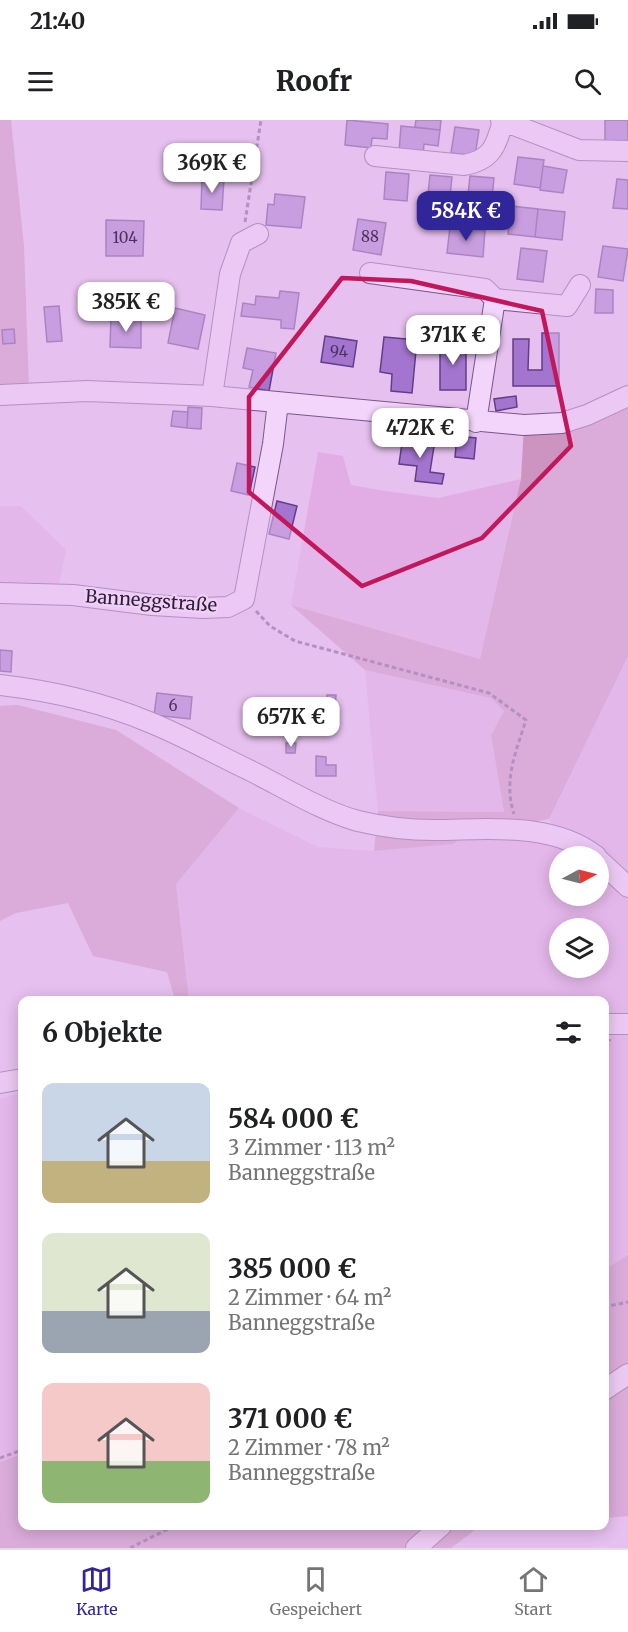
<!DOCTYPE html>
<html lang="de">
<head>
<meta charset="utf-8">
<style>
  :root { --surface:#fff; --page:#f2f2f2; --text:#202124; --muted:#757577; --line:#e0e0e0; --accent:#31259a }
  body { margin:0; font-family:Merriweather,serif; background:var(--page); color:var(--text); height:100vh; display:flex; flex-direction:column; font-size:22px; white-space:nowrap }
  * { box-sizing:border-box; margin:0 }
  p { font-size:20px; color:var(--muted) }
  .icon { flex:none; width:33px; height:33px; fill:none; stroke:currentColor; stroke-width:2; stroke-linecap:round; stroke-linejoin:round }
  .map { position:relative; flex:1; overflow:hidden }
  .sheet { position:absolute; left:18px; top:876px; width:591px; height:534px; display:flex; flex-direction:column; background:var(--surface); border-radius:12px; box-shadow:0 3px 15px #0003 }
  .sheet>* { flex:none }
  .needle { width:39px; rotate:83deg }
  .fabs { position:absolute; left:549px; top:726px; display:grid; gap:12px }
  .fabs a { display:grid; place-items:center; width:60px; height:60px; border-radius:50%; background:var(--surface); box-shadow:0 3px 15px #0003; font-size:30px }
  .price { position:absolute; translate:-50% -51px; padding:0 14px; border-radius:12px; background:#fff; color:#222; font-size:20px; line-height:39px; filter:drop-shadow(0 2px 3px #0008) }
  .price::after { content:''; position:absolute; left:50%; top:36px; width:18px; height:14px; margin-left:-9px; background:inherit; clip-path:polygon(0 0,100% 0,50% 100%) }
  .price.current { background:var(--accent); color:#fff }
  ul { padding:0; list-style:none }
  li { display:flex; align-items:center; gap:18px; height:150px; padding:0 24px }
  li span { display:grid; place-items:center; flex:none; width:168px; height:120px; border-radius:12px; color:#555 }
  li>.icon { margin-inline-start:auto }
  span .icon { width:72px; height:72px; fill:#fffc; stroke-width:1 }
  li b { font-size:26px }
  h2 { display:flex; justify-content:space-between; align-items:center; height:72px; padding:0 24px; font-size:26px }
  .status { display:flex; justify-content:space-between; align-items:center; height:42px; padding:0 30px; background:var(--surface); direction:ltr }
  .status svg { height:16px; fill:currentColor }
  header { display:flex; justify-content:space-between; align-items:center; height:78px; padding:0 24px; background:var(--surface); font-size:27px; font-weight:800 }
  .menu { display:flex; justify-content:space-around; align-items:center; height:84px; border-top:2px solid var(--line); background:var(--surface); font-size:16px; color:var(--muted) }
  .menu a { display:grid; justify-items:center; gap:3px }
  .menu .current { color:var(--accent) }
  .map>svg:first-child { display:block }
  .farmland { fill:#e2ade5; fill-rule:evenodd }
  .green { fill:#ce94c1 }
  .building { fill:#a475cf; stroke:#633d89; stroke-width:1.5 }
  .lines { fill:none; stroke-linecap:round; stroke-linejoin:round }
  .minor-casing { stroke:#775889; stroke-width:22 }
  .path { stroke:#775889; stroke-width:3; stroke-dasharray:4.5 3; stroke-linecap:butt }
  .minor { stroke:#f3d4fa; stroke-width:20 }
  .marked { fill:none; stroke:#c2185b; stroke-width:4.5; stroke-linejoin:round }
  .labels { text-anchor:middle; stroke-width:4.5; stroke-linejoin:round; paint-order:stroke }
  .number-label { font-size:15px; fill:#4b325e }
  .street-label { font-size:18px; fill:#2d1c38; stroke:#f0d0f6 }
</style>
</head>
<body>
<div class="status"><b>21:40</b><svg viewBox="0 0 49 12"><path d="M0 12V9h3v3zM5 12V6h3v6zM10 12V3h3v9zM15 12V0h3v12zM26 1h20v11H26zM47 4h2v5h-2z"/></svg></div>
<header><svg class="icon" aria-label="menu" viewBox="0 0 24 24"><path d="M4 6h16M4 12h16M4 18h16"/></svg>Roofr<svg class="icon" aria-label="search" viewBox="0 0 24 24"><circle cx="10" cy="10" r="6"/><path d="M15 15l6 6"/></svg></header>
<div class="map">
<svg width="628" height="1428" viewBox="0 0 628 1428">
  <rect width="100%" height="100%" fill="#e6c0ef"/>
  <path class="farmland" d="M318 332 343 336 351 365 385 371 438 378 521 359 480 539 291 485Z
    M0 386H21L66 430 59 465 0 463Z
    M628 536V758L601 728 553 707 549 699Z
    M365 550 492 578 504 591 491 615 504 692 378 691Z
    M239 688 318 727 374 731 453 724 468 714 543 718 584 736H560V776H598L599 748 628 776V895L605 896 604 880H189L176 764ZM560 808H598V848H560Z
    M605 912H628V1135L605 1150Z
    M22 973V1334L0 1342V979Z"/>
  <path class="green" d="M0 0H11L24 126 29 268 0 269Z
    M628 271V536L549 699 468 714 453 724 374 731 378 691 504 692 491 615 504 591 491 578 365 550 291 485 480 539 521 359 524 305Z
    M18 585 116 610 239 688 176 764 189 880H175L167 852 93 836 68 783 16 793 0 801V586Z
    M628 1135V1396L605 1398 604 1150Z
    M22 1334V1406H496L479 1407 451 1428H0V1342Z"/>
  <path class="building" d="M347 0 388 4 387 19 372 18 371 28 345 25Z
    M416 0H441L440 10 415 7Z
    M605 0H628V22H605Z
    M401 6 440 10 438 26 424 24 423 34 399 32Z
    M455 7 479 10 475 36 451 33Z
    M518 37 544 40 540 68 514 64Z
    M543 46 567 50 563 73 540 70Z
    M386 52 409 54 407 81 384 79Z
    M430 55 452 57 449 86 427 83Z
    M470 56 494 58 491 87 467 84Z
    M202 58 224 59 222 90 201 89Z
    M617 59 628 60V89L613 88Z
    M275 74 305 77 301 108 266 105 268 84 274 85Z
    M511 86 538 89 535 117 508 114Z
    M538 89 565 92 562 120 535 117Z
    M358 99 386 103 381 135 353 130Z
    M106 100 144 101 143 136H106Z
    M450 107 485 110 483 137 447 133Z
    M603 126 628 129 623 161 598 157Z
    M521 128 547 131 543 162 517 159Z
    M596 169 613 170V193H595Z
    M280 171 299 173 294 209 281 208V200L241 196 243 183 255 185 256 176 279 178Z
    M59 186 62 221 47 222 44 187Z
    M175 188 205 195 198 229 168 223Z
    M111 198 141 199V228L110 227Z
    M14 209 15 223 3 224 2 210Z
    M542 213H559V266H513V219H529L528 250H542Z
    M325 216 357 221 353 247 321 242Z
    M384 217 417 220 412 273 391 271 392 254 380 252Z
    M466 221V270H440V222Z
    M247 228 276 233 269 271 249 267 253 250 243 248Z
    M516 276 517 287 496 291 494 279Z
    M188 287 202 288 201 309 187 308Z
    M173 291 188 292 187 308 171 306Z
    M403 316 435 320 430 352 444 354 442 364 415 361 417 346 399 344Z
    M457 316 476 318 474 339 455 337Z
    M237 343 255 347 249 375 231 371Z
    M277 381 297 386 289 419 269 414Z
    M0 530 12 531 11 552 0 551Z
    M157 573 192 577 190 599 154 595Z
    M327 575H336L335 588H327Z
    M286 623H296L295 633H286Z
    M316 636 326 637V645H336V656H316Z"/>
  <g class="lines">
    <defs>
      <path id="minor" d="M501 0 579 30 628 31
        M375 36 464 45C492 40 496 26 503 1
        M370 153 485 169 495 179 476 302
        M495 179 567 186 580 165
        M0 275 87 271 212 276 524 305 562 303 587 295 628 276
        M212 276 230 154 241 123 258 114
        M0 473 73 475 152 485 203 488 228 487 244 479 273 324 278 282
        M0 565C51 571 101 582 149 602 184 616 217 635 251 651 283 667 324 692 358 701 383 707 408 710 434 710 487 710 551 701 596 736
        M598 739 628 767
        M604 904H628
        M0 963 22 959
        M604 1270 628 1254
        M416 1428 441 1406"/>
    </defs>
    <use href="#minor" class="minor-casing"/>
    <path class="path" d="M245 102 261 0
      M256 491 270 506 295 521 489 573 526 600C516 631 503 661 514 694
      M604 935 610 919
      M604 1187 628 1182
      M0 1338 22 1330
      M130 1428 174 1406"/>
    <use href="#minor" class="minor"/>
  </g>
  <path d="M0 0H628V1428H0ZM342 158 411 161 542 191 571 326 482 418 362 466 249 372V277Z" fill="#e6c0ef" fill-opacity=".55" fill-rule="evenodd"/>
  <path class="marked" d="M342 158 411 161 542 191 571 326 482 418 362 466 249 372V277Z"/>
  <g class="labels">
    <g class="number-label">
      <text x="370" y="122">88</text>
      <text x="125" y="123">104</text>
      <text x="339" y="237">94</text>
      <text x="173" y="591">6</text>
    </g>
    <g class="street-label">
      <text transform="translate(151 481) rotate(4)" y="6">Banneggstraße</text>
    </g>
  </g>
</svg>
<div class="fabs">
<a><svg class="needle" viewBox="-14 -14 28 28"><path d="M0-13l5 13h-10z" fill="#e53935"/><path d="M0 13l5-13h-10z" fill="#757577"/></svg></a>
<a><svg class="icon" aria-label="layers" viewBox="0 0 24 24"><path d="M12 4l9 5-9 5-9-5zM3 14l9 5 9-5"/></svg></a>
</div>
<b class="price" style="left:212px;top:74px">369K €</b>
<b class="price current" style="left:466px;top:122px">584K €</b>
<b class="price" style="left:126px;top:213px">385K €</b>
<b class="price" style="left:453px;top:246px">371K €</b>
<b class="price" style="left:420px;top:339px">472K €</b>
<b class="price" style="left:291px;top:628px">657K €</b>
<section class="sheet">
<h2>6 Objekte<svg class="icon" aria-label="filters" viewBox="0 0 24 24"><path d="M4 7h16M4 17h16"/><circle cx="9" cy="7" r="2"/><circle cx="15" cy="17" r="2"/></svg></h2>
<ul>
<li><span style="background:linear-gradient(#c9d6e8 65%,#c2b280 0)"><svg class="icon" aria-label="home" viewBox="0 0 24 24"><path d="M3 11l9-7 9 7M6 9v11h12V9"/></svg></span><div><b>584 000 €</b><p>3 Zimmer · 113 m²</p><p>Banneggstraße</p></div></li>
<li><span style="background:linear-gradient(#dfe7d0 65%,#9aa5b1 0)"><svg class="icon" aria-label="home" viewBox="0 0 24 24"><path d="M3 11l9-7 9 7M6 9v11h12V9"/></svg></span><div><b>385 000 €</b><p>2 Zimmer · 64 m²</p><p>Banneggstraße</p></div></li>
<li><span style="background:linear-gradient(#f6c9c9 65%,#8fb573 0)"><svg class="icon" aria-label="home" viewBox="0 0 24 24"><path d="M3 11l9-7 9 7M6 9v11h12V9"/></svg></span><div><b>371 000 €</b><p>2 Zimmer · 78 m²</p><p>Banneggstraße</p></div></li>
</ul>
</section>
</div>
<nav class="menu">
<a class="current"><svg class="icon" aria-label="map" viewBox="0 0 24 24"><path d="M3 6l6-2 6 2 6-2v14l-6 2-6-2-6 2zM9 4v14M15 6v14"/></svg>Karte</a>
<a><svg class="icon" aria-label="saved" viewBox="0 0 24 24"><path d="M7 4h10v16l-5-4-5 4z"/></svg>Gespeichert</a>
<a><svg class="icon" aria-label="home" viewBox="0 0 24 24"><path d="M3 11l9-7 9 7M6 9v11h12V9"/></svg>Start</a>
</nav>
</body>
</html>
